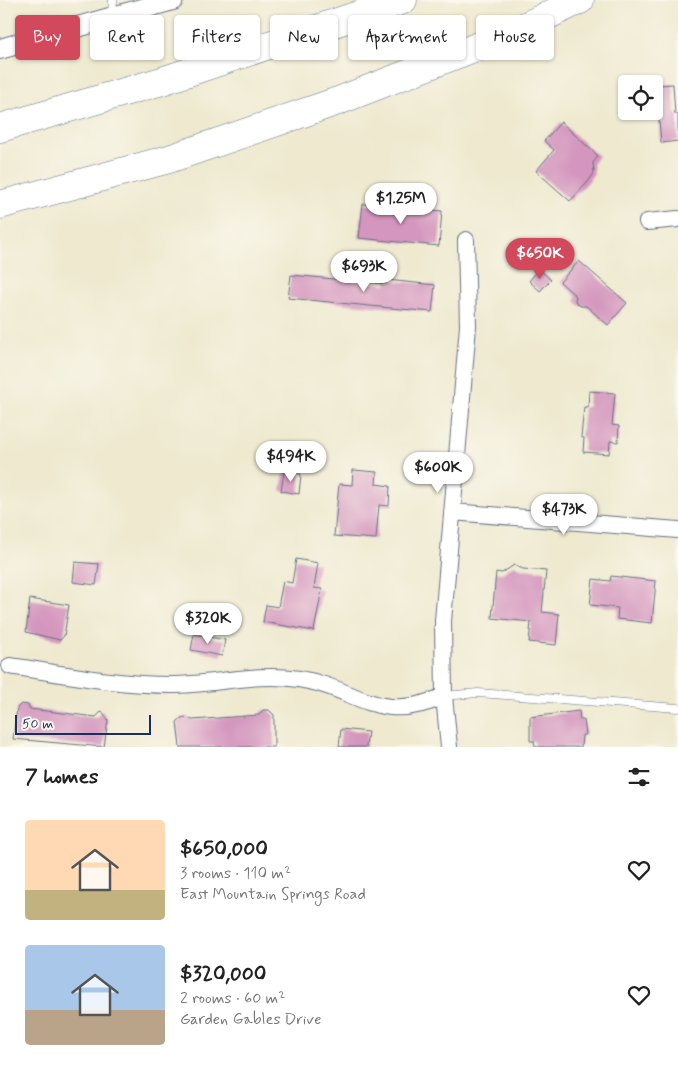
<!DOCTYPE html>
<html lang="en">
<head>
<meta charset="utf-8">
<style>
  :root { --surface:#fff; --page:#f2f2f2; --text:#222; --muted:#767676; --accent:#d1495b }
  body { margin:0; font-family:Mynerve,sans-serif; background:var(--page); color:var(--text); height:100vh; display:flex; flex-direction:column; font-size:19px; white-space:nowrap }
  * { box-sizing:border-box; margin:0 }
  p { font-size:16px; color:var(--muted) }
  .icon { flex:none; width:28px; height:28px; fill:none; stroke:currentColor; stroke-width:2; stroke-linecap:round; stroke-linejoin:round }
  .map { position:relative; height:747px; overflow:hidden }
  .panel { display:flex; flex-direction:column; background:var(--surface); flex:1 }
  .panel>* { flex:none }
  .guide { position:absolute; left:15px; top:15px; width:649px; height:45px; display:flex; gap:10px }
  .fabs { position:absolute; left:618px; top:75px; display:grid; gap:10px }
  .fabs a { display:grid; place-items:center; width:45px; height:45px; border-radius:5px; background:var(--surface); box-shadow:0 1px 4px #0004; font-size:25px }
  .scale { position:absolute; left:15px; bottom:12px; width:136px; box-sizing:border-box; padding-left:5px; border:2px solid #1b2f5e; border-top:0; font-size:14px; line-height:18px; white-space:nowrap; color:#1b2f5e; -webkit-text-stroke:4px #fbf7ec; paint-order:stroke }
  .price { position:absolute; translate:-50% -42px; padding:0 11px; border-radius:18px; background:#fff; color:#222; font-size:16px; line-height:32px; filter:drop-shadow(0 1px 2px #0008) }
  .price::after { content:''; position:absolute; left:50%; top:30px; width:15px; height:11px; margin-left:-8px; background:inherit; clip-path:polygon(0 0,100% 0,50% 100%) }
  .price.current { background:var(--accent); color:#fff }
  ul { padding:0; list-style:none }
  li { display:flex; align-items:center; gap:15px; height:125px; padding:0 25px }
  li span { display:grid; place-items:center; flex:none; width:140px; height:100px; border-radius:5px; color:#555 }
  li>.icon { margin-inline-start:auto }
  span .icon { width:60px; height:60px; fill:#fffc; stroke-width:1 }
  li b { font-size:21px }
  h2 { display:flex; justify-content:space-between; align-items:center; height:60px; padding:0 25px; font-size:21px }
  .chip { padding:0 18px; border-radius:5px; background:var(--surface); box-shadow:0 1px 4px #0004; font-size:18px; line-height:45px }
  .chip.current { background:var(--accent); color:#fff }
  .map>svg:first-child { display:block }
  .building { fill:#d496be }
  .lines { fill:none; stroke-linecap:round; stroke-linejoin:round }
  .service-casing { stroke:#657086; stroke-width:9 }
  .minor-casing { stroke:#657086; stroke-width:18 }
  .tertiary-casing { stroke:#657086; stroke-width:22 }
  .motorway-casing { stroke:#657086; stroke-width:29 }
  .service { stroke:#fff; stroke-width:8 }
  .minor { stroke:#fff; stroke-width:16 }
  .tertiary { stroke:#fff; stroke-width:20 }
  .motorway { stroke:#fff; stroke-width:28 }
</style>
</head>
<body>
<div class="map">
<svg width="678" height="747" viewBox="0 0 678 747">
  <rect width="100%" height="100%" fill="#fbf7ec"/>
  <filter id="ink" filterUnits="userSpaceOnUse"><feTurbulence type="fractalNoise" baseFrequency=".02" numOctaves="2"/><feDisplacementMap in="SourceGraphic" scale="10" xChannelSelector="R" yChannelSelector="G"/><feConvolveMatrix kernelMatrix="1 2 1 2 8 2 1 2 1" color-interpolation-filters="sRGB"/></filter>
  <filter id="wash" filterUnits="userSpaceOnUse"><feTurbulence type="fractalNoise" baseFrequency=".0096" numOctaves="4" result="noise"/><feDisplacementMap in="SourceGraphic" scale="20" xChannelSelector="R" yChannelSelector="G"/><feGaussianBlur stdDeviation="1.12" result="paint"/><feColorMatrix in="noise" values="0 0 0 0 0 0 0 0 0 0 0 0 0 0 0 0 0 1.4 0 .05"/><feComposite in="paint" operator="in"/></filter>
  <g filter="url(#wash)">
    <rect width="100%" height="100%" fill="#eee9cf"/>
    <g id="blocks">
      <path class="building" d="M673 84 675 114H678V141L661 143 656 85Z
        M561 122 598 156 593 163 594 173 588 182 570 201 536 171 554 150 544 141Z
        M363 204 442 211 439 246 359 238Z
        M579 261 627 303 608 325 586 306H580L575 301 576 296 560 282Z
        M539 269 551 280 540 291 529 281Z
        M291 275 386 284 387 280 435 285 432 312 288 298Z
        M589 391 615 393 612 425 619 426 618 442 610 441 609 454 583 452 584 438 581 437 584 407H588Z
        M353 470 377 472 376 484 390 486 389 506 379 505 376 539 334 536 339 484 352 485Z
        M284 472 301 474 299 494 281 491Z
        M296 559 318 563 314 588 322 589 314 631 263 622 266 605 278 607 283 581 292 583Z
        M75 562 99 564 96 585 73 582Z
        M514 565 523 569 546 571 542 612 559 614 556 645 529 642 531 622 492 618 496 572 502 573Z
        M611 576 656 581 652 623 617 619 618 608 590 605 593 579 610 581Z
        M30 599 69 605 64 636 60 640 26 632Z
        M194 634 225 640 222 656 191 650Z
        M21 704 28 705 30 709 96 717 102 711 108 720 104 747 13 739 17 708Z
        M263 710H269L274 715V747H180L177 722 181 718 186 717 192 720 259 715Z
        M579 711 580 720H584L586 735H582L581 747H535L534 741H530V717Z
        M341 729 368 732 366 747H339Z"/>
    </g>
  </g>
  <g filter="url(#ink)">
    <use href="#blocks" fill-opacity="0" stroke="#657086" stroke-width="1"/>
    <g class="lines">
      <defs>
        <path id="service" d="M112 16 113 0
          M444 696 478 693 678 708"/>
        <path id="minor" d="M647 222 678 219
          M452 512 678 530
          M10 666C63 674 117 685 171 685 214 685 256 672 299 679 358 688 378 726 444 696
          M449 747 444 696 443 621 468 326 466 240"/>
        <path id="tertiary" d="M0 49 173 0"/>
        <path id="motorway" d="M0 128 162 81 403 0
          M0 205 169 159 338 101 507 35 580 0"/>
      </defs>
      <use href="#service" class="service-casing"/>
      <use href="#minor" class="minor-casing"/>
      <use href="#tertiary" class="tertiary-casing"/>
      <use href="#motorway" class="motorway-casing"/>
      <use href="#service" class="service"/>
      <use href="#minor" class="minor"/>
      <use href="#tertiary" class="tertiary"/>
      <use href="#motorway" class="motorway"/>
    </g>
  </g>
</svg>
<div class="fabs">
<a><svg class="icon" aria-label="locate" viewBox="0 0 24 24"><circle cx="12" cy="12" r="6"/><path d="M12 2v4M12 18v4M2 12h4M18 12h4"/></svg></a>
</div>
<div class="scale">50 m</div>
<b class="price" style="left:401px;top:225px">$1.25M</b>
<b class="price current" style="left:540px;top:280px">$650K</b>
<b class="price" style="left:364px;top:293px">$693K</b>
<b class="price" style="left:291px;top:483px">$494K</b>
<b class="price" style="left:438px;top:494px">$600K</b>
<b class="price" style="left:564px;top:536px">$473K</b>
<b class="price" style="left:208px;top:645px">$320K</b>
<div class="guide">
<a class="chip current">Buy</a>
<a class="chip">Rent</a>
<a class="chip">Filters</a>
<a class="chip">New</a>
<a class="chip">Apartment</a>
<a class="chip">House</a>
</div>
</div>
<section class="panel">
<h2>7 homes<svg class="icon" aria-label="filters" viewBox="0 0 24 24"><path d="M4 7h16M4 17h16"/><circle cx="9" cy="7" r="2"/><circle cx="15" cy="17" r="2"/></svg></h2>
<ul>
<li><span style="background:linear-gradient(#ffd9b3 70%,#c2b280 0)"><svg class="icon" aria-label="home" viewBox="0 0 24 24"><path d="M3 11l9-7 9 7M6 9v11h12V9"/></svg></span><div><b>$650,000</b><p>3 rooms · 110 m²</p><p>East Mountain Springs Road</p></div><svg class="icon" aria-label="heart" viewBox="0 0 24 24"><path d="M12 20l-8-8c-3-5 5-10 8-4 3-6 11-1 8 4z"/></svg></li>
<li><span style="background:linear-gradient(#a9c7e8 65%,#b9a48a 0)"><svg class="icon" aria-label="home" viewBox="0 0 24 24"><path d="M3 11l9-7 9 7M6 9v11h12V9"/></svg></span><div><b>$320,000</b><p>2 rooms · 60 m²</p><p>Garden Gables Drive</p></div><svg class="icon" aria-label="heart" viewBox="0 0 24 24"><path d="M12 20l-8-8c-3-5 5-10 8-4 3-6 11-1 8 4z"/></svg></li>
</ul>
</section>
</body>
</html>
